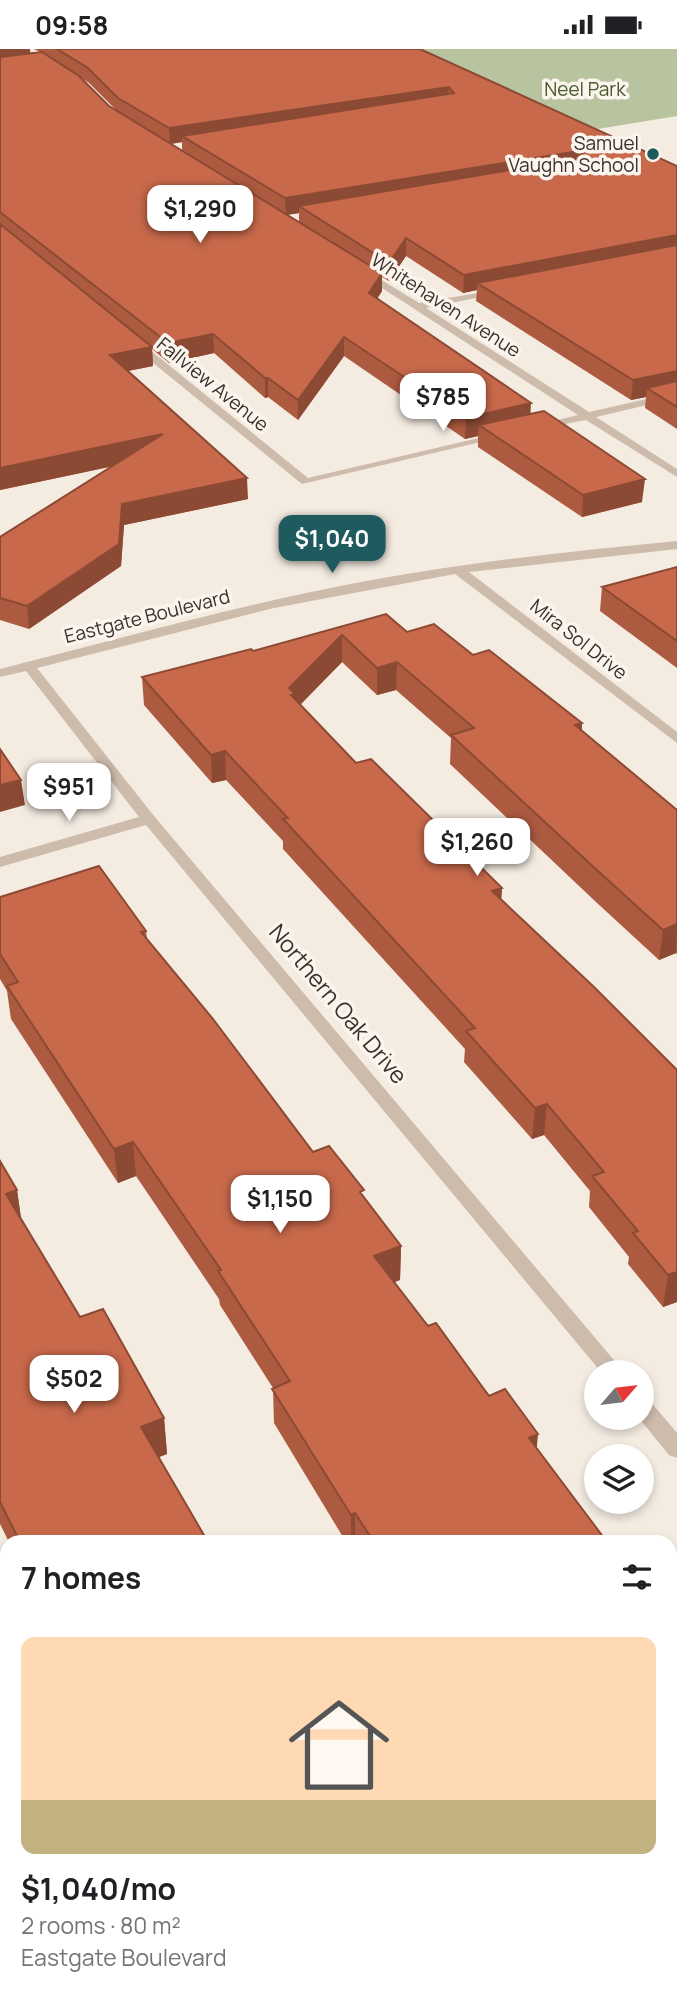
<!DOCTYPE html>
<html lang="en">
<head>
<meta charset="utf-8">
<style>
  :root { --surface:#fff; --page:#f2f2f2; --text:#202124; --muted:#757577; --accent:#1f5a5e }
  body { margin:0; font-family:Manrope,sans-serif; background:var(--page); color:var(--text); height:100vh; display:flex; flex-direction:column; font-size:26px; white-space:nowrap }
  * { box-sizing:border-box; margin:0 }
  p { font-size:23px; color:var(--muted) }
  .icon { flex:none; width:38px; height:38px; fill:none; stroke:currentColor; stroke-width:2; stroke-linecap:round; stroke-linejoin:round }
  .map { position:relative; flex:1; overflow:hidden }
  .details { position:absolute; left:0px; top:1486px; width:677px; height:471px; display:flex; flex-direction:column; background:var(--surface); border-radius:21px 21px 0 0; box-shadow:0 4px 10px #0003 }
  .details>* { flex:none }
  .needle { width:46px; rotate:62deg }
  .fabs { position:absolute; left:584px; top:1311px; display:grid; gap:14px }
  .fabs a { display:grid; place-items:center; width:70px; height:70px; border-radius:50%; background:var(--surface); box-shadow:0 4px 10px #0003; font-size:35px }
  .price { position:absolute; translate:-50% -60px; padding:0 16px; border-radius:14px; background:#fff; color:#222; font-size:23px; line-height:46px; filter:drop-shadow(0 2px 4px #0008) }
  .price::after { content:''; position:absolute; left:50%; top:42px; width:21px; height:16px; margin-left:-10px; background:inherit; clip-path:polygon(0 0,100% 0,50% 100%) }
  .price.selected { background:var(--accent); color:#fff }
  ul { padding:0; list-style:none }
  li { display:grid; align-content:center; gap:14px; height:371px; padding:0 21px }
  li span { display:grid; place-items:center; height:217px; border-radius:14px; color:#555 }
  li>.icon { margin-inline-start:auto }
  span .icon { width:126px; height:126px; fill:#fffc; stroke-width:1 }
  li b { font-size:30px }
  h2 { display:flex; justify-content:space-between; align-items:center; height:84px; padding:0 21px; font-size:30px }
  .status { display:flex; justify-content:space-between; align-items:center; height:49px; padding:0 35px; background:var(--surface); direction:ltr }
  .status svg { height:19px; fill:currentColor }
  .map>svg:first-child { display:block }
  .green { fill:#b8c4a0 }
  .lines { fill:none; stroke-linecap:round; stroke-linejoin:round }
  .street { fill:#cdbbac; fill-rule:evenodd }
  .wall { fill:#ac5a40; fill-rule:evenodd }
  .shaded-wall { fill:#8c4a34 }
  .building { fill:#c8694b; stroke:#8c4a34; stroke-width:2 }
  .poi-dot { fill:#1f5a5e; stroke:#fbf5ee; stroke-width:2.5 }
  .labels { text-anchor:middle; stroke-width:7; stroke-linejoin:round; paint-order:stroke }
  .far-park-label { font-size:19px; fill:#4a5a2e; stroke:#fbf5ee }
  .far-poi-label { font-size:19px; fill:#3b302b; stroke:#fbf5ee; text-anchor:end }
  .far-street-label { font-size:19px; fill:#3b302b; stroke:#fbf5ee }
  .street-label { font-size:23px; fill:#3b302b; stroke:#fbf5ee }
</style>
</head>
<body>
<div class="status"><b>09:58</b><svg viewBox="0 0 49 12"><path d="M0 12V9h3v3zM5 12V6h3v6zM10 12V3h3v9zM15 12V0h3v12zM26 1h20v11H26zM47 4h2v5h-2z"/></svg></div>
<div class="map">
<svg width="677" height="1955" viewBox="0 0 677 1955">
  <rect width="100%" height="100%" fill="#f4ebe1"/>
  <path class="green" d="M394 0H677V67L579 83Z"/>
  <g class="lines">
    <path class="street" d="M362 219 419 254 501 240V244L426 259 589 363 677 343V349L596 368 677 420V428L586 371 533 381V377L578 366 359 224V220Z
      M131 292H139L308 429 500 384 506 387 302 435 131 296Z
      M677 492V500L469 523 677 683V694L455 525 274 559 37 619 154 767 624 1323H601L146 776 0 818V808L139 768 26 622 0 628V620C122 589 243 555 366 532 469 513 573 502 677 492Z
      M642 1350 650 1352 677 1384V1409L669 1406 638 1368H642Z
      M677 1699V1724L670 1727V1702Z
      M0 1871 7 1874V1917L0 1914Z
      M11 1950H40L42 1955H13Z
      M211 1950H247L245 1955H209Z"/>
  </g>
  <path class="wall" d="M0 0 30 4 40 3 34 0H420L677 117V380L645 359 646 348 631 351 476 252 477 241 463 244 406 207 389 232 382 228V242L377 250 530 365 642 453 582 468 478 398V387L465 390 344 307 298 371 268 348 265 349 214 304 169 314 152 300 153 317 128 322 248 450 124 476 121 517 29 580 0 571V488L114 417 0 441ZM80 28 89 34 116 61 109 57ZM182 93V102L171 95ZM299 164V173L287 166Z
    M677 518V619L600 562 602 538Z
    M386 565 407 583 473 606 582 674V682L677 761V905L676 904 659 911 596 853 450 715 451 689 396 641 377 646 342 613 300 656 356 714 502 839 501 851 594 938 677 1253 663 1258 628 1215 629 1208 589 1158 590 1142 544 1086 532 1090 464 1013 465 1000 283 800V792L226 731 212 734 144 656 142 628 253 602Z
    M0 848 146 882 147 890 313 1103 364 1148 401 1197 400 1231 394 1233 428 1277 537 1399 607 1493H346L274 1374 273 1339 220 1256 219 1250 136 1127 118 1134 11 970 7 942 0 930Z
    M0 1112 17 1141 21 1170 80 1268 164 1369 167 1405 158 1408 208 1493H9L0 1475Z
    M602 1950H670L677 1955H606Z"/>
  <path class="shaded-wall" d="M0 0H30L31 10 0 14Z
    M449 38 448 54 182 87V93L170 95 169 79Z
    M585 101 584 117 299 157V164L286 166 285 149Z
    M677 186V203L477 234V241L463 244 464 226Z
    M406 189V207L389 232V214Z
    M382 224V242L369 262V244Z
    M213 285 214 304 169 314 168 294Z
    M344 288V307L298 371V351Z
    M152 298 153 317 112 325 110 306Z
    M677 322V341L647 339 646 348 631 351 633 331Z
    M265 329H268V348L265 349Z
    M531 354 530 375 479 376 478 387 465 390 466 369Z
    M163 385 165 406 0 441V419Z
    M247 429 248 450 124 476 121 517 29 580 27 557 122 455Z
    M645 430 642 453 582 468 583 446Z
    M342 586V613L295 661 289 639Z
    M397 613 396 641 377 646V619Z
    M582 674 580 702 575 676Z
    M225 702 226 731 212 734 211 706Z
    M21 731 25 756 0 763V736Z
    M502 839 500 869 492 842Z
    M677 875 676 904 659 911 663 881Z
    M547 1055 544 1086 532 1090 535 1059Z
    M133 1093 136 1127 118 1134 114 1100Z
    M17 1141 22 1176 6 1145Z
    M401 1197 400 1231 374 1241V1207Z
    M677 1223V1253L663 1258 668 1226Z
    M164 1369 167 1405 145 1414 141 1378Z
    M538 1385 535 1419 529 1389Z
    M355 1464V1493H351V1466Z"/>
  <path class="building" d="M57 0H420L677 117V186L464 226 406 189 389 214 299 157 581 109 585 101 285 149 182 87 454 44 449 38 169 79 118 49 88 19Z
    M42 3 79 27 109 57 382 224 369 244 531 354 466 369 344 288 298 351 268 329H265L213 285 168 294 0 163V8Z
    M0 175 152 298 110 306 247 429 122 455 119 495 27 557 0 549V488L163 385 0 419Z
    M677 196V322L633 331 477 234Z
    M677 332V358L647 339Z
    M544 362 645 430 583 446 479 376Z
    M677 518V592L602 538Z
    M386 565 407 583 434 575 473 606 489 601 582 674 575 676 677 761V875L663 881 599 823 451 686 474 679 397 613 377 619 342 586 289 639 295 645 291 646 356 714 371 710 502 839 492 842 594 938 677 1021V1223L668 1226 633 1184 638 1182 592 1127 604 1123 547 1055 535 1059 466 982 475 979 283 770 288 769 225 702 211 706 142 628 251 600 253 602Z
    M0 700 21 731 0 736Z
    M99 817 146 882 141 883 213 970 313 1103 329 1097 364 1141 360 1143 401 1197 374 1207 428 1277 436 1274 489 1347 505 1340 538 1385 529 1389 607 1493H374L355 1464 351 1466 272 1340 290 1332 218 1222 221 1221 133 1093 114 1100 7 937 18 933 0 905V848Z
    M0 1112 17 1141 6 1145 80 1268 103 1260 164 1369 141 1378 208 1493H20L0 1453Z
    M677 1868V1955H634L630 1950H670V1872Z
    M475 1950H518L522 1955H466Z"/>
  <circle class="poi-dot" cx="653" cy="105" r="7"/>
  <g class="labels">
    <g class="far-park-label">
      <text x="585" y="47">Neel Park</text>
    </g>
    <g class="far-poi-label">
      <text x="639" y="101">Samuel<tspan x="639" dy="22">Vaughn School</tspan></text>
    </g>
    <g class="far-street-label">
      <text transform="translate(446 256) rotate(33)" y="7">Whitehaven Avenue</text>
      <text transform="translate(213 335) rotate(39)" y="7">Fallview Avenue</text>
      <text transform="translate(147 567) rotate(-14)" y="7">Eastgate Boulevard</text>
      <text transform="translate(579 590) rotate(38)" y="7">Mira Sol Drive</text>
    </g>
    <g class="street-label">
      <text transform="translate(338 955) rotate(50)" y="8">Northern Oak Drive</text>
    </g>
  </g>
</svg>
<div class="fabs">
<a><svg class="needle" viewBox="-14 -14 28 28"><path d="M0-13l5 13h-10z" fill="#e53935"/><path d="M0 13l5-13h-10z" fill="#757577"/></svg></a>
<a><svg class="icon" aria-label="layers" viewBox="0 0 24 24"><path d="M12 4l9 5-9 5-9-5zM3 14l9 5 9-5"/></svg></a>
</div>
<b class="price" style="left:200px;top:196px">$1,290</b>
<b class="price" style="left:443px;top:384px">$785</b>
<b class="price selected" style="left:332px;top:526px">$1,040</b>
<b class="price" style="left:69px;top:774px">$951</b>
<b class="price" style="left:477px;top:829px">$1,260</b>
<b class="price" style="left:280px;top:1186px">$1,150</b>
<b class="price" style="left:74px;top:1366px">$502</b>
<section class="details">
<h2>7 homes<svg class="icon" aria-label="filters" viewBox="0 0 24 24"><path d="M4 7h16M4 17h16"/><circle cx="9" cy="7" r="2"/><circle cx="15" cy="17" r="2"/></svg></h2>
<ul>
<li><span style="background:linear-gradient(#ffd9b3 75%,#c2b280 0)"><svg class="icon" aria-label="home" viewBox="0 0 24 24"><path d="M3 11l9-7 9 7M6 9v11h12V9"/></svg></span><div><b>$1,040/mo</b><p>2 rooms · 80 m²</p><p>Eastgate Boulevard</p></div></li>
</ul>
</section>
</div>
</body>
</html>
